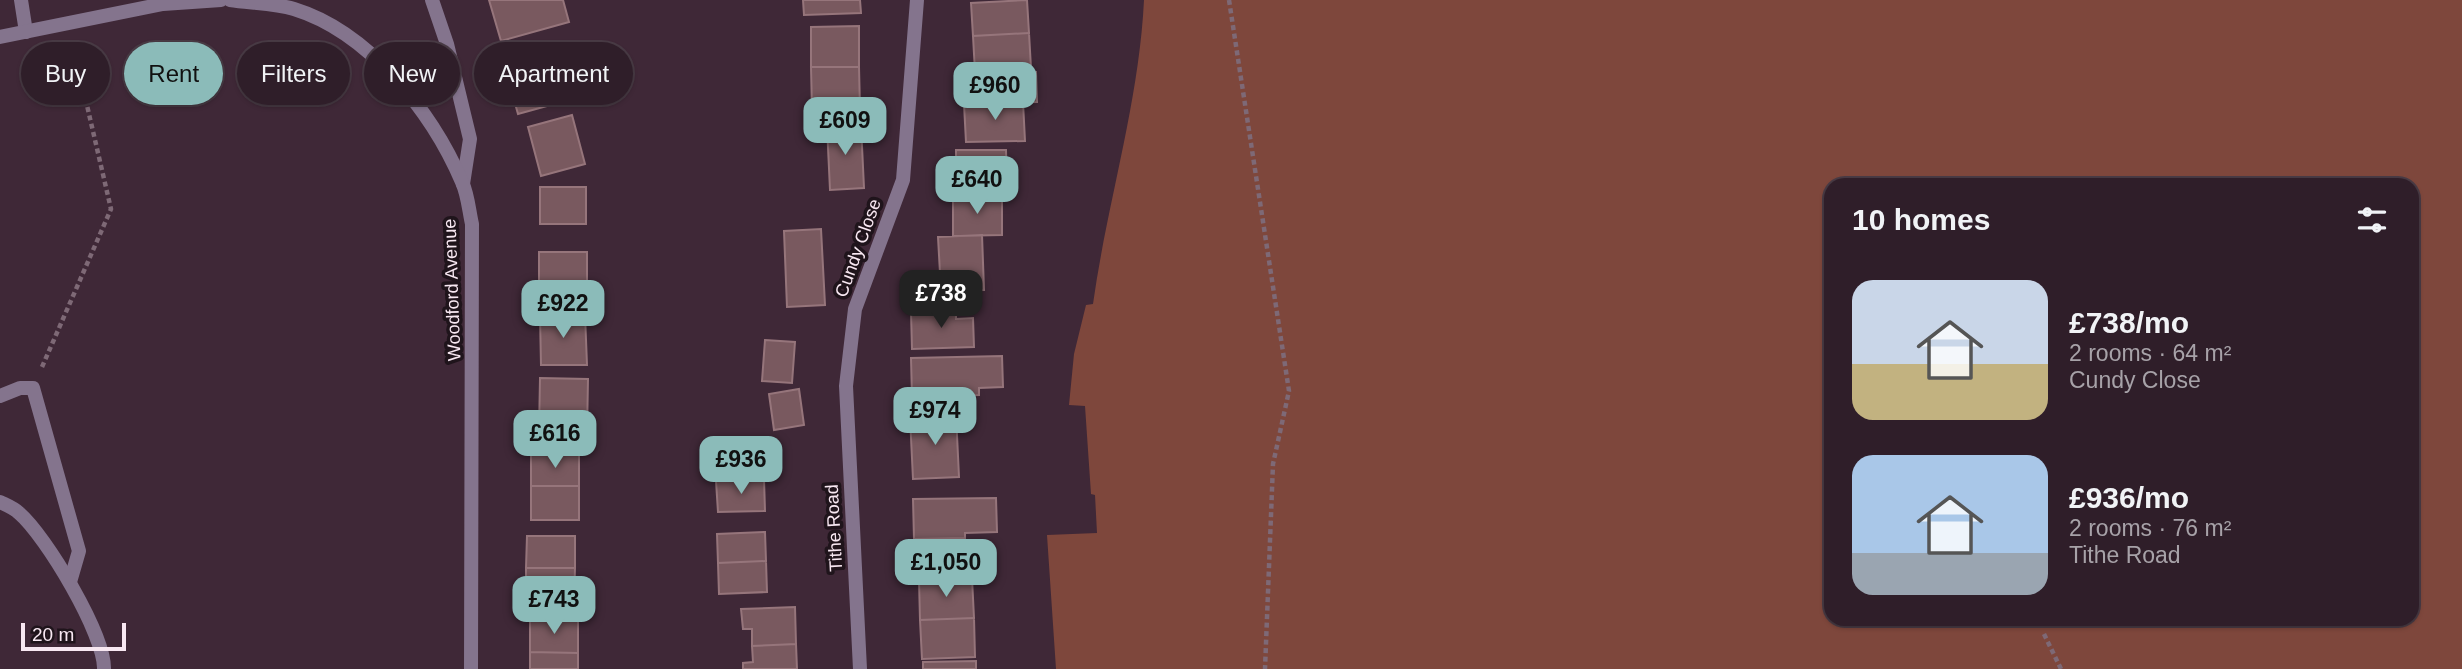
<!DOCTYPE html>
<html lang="en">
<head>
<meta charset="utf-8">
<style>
  :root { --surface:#2f1e29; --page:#372731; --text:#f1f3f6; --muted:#a7a2a8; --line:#4a3c46; --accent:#8bbbb9 }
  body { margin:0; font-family:Helvetica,sans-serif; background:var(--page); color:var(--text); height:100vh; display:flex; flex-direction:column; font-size:26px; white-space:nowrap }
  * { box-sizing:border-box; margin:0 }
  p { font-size:23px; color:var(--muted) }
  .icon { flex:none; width:38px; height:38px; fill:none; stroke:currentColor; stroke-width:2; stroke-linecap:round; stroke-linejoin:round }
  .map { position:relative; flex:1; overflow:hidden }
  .side { position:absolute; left:1824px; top:178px; width:595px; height:448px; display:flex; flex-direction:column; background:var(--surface); border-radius:21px; box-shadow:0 2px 5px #0004,0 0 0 2px var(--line) }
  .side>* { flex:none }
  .top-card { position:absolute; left:21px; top:42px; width:665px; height:63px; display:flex; gap:14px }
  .scale { position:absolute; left:21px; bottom:18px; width:105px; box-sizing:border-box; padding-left:7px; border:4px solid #f8e8f2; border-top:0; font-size:19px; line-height:24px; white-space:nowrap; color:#f8e8f2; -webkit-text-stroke:5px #1f141b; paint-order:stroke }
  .price { position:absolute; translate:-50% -60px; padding:0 16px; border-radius:14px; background:var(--accent); color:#111; font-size:23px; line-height:46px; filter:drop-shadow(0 2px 4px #0008) }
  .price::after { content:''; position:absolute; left:50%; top:42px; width:21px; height:16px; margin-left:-10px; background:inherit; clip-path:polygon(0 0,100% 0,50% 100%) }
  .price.selected { background:#222; color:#fff }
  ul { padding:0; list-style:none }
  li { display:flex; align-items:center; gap:21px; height:175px; padding:0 28px }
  li span { display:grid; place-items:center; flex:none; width:196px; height:140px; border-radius:21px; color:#555 }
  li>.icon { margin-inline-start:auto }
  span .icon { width:84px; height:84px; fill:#fffc; stroke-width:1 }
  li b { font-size:30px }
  h2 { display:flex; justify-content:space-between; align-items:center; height:84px; padding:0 28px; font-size:30px }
  .pill { padding:0 24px; border-radius:32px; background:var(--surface); box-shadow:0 2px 5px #0004,0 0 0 2px var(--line); font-size:24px; line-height:63px }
  .pill.selected { background:var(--accent); color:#111 }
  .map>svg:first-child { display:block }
  .green { fill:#7e473c; fill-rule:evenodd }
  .building { fill:#79595f; stroke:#96757b; stroke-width:2 }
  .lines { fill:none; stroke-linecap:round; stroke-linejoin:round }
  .path { stroke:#7e6976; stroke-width:4.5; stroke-dasharray:5 3.5; stroke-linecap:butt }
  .service { stroke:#84748d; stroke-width:14 }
  .minor { stroke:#84748d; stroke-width:14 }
  .labels { text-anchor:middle; stroke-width:7; stroke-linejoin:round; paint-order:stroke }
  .street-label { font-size:18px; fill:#f8e8f2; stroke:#1f141b }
</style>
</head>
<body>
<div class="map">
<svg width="2462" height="669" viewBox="0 0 2462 669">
  <rect width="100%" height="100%" fill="#3f2837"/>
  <path class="green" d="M1144 0H2462V669H1056L1047 535 1097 533 1095 495 1091 494 1085 406 1069 405 1074 354 1086 305 1093 304C1107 203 1139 103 1144 0ZM1830 186H2412V620H1830Z"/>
  <path class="building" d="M489 0H563L569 22 501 41Z
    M803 0H860L861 13 804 15Z
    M1027 0 1029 33 973 36 971 3Z
    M859 26V67H811V27Z
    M1029 33 1031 68 975 72 973 36Z
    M551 50 565 101 518 114 504 64Z
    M811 67H859L860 110H812Z
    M1036 72 1037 102 964 104V75Z
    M1023 102 1025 141 966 142 964 104Z
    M572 115 585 164 541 176 528 127Z
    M861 125 864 188 830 190 827 126Z
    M956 150H1006L1007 188 956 189Z
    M540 187H586V224H540Z
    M953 196H1002V235L953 236Z
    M821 229 825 305 787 307 784 231Z
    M982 235 984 290 941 291 938 237Z
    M539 252H587V305L539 306Z
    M956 310V319L973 318 974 347 912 349 911 312Z
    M585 314 587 365H541L540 316Z
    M765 340 795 342 792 383 762 381Z
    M1002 356 1003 387 979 388V395L912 397 911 358Z
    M540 378 588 379 587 433 539 432Z
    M799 389 804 425 774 430 769 394Z
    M956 414 959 477 913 479 910 417Z
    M763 441 764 479 716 481 715 442Z
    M531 453 579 454V486H531Z
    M764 479 765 511 718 512 716 481Z
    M531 486H579V520H531Z
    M996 498 997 532 965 533V538L914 539 913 499Z
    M765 532 766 561 718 563 717 534Z
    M527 536H575V568H526Z
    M965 538 966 575 914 576V539Z
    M766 561 767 592 719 594 718 563Z
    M526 568H575L574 603 526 602Z
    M972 578 974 618 920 620 919 580Z
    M795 607 796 644 752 646V629H743L741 609Z
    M974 618 975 657 922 659 920 620Z
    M530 620H578V653L530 652Z
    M796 644 797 669H743V663L753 662 752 646Z
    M530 652 578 653V669H530Z
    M976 661V669H923V662Z"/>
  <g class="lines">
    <path class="path" d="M1229 0 1289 391 1273 464 1265 669
      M42 367 111 209 73 45
      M2044 634 2061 669"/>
    <path class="service" d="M21 0 26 32
      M432 0 447 44 470 139 463 184
      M0 396 20 388H33L79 551 70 582"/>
    <path class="minor" d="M230 0C250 3 274 3 294 9 369 32 432 112 462 182 468 195 469 211 472 224L471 669
      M0 37 163 4 221 0
      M0 502C6 505 14 508 19 513 46 536 105 635 104 669
      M860 669 846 386 855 309 903 180 917 0"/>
  </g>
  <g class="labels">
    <g class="street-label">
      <text transform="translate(858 248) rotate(-70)" y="6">Cundy Close</text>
      <text transform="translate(452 290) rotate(-92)" y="6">Woodford Avenue</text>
      <text transform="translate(834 528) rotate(-93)" y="6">Tithe Road</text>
    </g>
  </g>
</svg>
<div class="scale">20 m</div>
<b class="price" style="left:995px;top:122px">£960</b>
<b class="price" style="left:845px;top:157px">£609</b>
<b class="price" style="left:977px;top:216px">£640</b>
<b class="price selected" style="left:941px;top:330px">£738</b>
<b class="price" style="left:563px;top:340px">£922</b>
<b class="price" style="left:935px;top:447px">£974</b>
<b class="price" style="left:555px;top:470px">£616</b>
<b class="price" style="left:741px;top:496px">£936</b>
<b class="price" style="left:946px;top:599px">£1,050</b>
<b class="price" style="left:554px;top:636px">£743</b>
<div class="top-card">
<a class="pill">Buy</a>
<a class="pill selected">Rent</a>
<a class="pill">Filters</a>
<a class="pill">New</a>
<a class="pill">Apartment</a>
</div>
<section class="side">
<h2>10 homes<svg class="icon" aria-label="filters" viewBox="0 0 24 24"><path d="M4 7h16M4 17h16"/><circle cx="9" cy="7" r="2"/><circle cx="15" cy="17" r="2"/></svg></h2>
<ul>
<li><span style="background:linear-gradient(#c9d6e8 60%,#c2b280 0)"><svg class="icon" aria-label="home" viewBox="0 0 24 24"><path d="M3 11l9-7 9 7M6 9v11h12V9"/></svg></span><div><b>£738/mo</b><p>2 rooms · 64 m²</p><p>Cundy Close</p></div></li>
<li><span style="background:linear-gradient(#a9c7e8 70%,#9aa5b1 0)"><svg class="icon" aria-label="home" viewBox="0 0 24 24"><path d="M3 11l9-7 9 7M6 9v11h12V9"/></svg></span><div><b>£936/mo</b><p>2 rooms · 76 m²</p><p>Tithe Road</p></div></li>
</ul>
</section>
</div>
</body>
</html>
